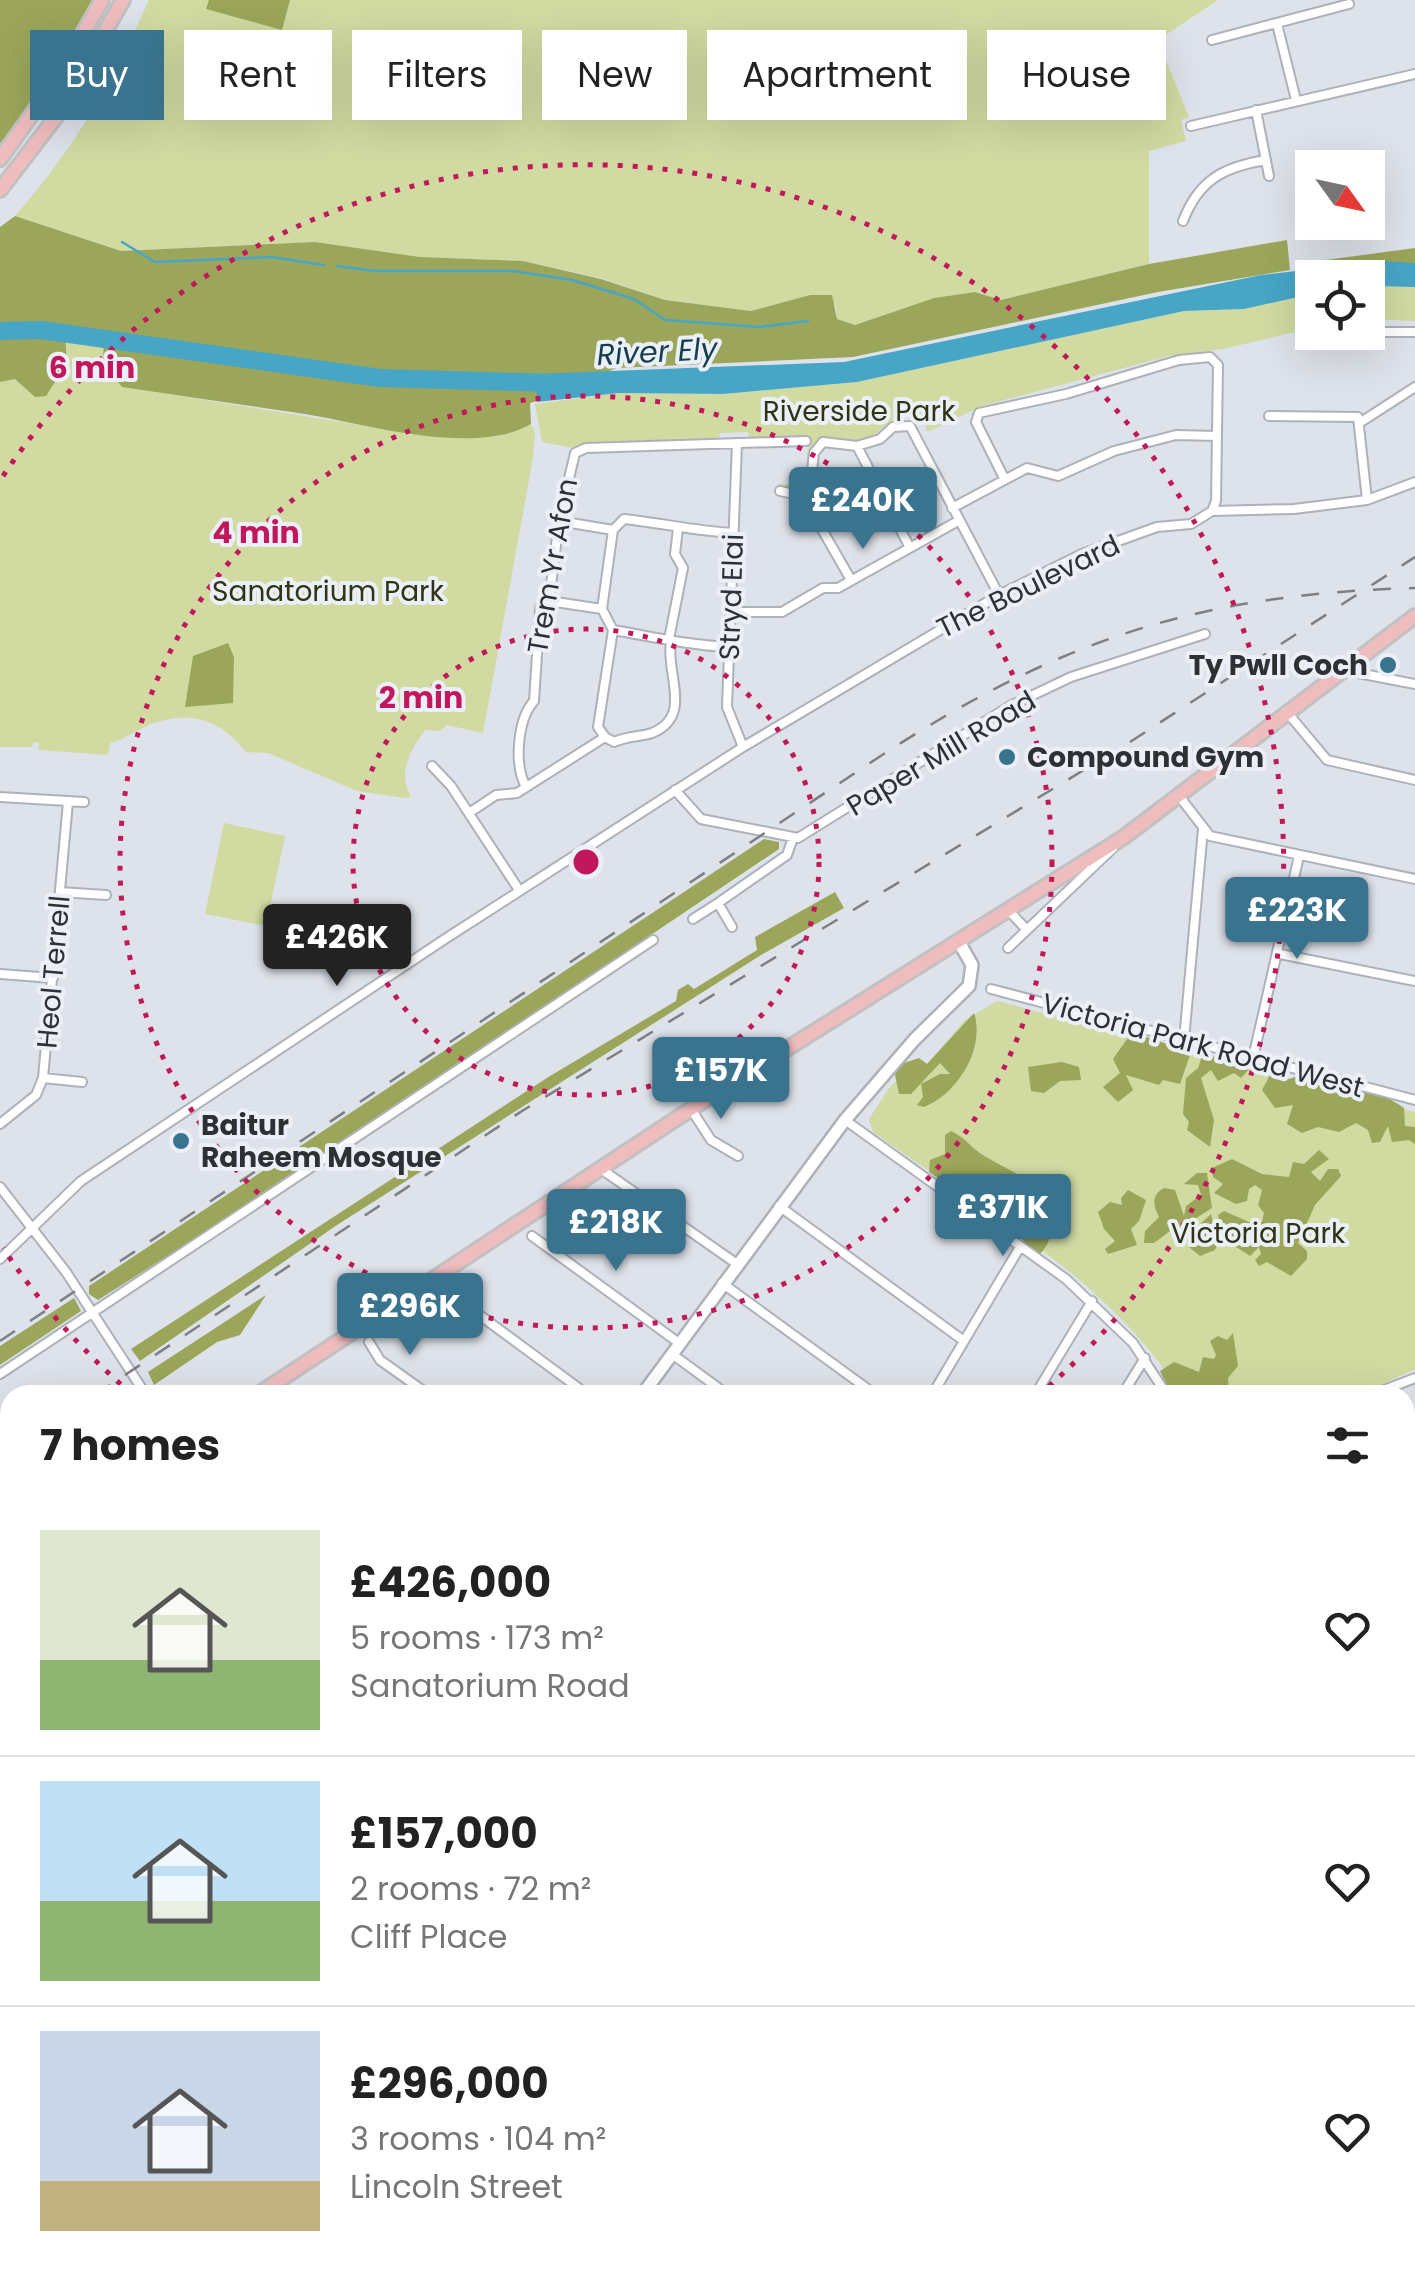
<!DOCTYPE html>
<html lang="en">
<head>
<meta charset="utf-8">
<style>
  :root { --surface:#fff; --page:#f2f2f2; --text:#222; --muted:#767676; --line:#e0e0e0; --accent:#3a738d }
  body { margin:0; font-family:Poppins,sans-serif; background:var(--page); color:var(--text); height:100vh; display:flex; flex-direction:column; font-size:38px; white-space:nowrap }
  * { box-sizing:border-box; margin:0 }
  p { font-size:32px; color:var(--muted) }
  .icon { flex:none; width:55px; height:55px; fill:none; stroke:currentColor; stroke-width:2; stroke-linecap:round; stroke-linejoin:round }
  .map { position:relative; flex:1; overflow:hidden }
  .drawer { position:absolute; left:0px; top:1385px; width:1415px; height:890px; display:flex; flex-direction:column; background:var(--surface); border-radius:30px 30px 0 0; box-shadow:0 10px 40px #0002 }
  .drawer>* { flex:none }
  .banner { position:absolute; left:30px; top:30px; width:1355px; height:90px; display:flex; gap:20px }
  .needle { width:65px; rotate:123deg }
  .controls { position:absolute; left:1295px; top:150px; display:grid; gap:20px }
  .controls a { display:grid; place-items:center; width:90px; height:90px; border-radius:0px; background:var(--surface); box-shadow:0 10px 40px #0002; font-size:50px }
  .price { position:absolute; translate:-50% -85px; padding:0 22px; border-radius:10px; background:var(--accent); color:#fff; font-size:32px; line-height:65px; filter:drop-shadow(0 2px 5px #0008) }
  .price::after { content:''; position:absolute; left:50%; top:60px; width:30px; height:22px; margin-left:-15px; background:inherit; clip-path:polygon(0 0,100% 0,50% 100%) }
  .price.active { background:#222; color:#fff }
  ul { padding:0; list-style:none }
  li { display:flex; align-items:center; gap:30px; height:250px; padding:0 40px }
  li+li { border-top:2px solid var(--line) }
  li span { display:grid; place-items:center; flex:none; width:280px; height:200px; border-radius:0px; color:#555 }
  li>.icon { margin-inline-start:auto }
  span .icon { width:120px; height:120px; fill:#fffc; stroke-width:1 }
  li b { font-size:42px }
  h2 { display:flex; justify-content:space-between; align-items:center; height:120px; padding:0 40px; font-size:42px }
  .pill { padding:0 35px; border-radius:0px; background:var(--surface); box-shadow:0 10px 40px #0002; font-size:35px; line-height:90px }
  .pill.active { background:var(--accent); color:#fff }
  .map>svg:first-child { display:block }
  .green { fill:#d0daa1 }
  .forest { fill:#9ba65a }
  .water { fill:#47a5c5 }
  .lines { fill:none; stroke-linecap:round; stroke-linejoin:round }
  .stream { stroke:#47a5c5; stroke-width:2.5 }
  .river { stroke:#47a5c5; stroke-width:18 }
  .street-casing { stroke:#adb1b9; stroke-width:12 }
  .secondary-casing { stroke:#adb1b9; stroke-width:16 }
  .primary-casing { stroke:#c1c1c2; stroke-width:18 }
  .street { stroke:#fff; stroke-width:8 }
  .secondary { stroke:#fff; stroke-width:11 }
  .primary { stroke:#f0bdbf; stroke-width:12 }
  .rail { stroke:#7d7f84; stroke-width:2.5; stroke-dasharray:18 18; stroke-linecap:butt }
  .ring { fill:none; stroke:#c2185b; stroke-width:5; stroke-dasharray:5 10 }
  .poi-dot { fill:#3a738d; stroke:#ebeff8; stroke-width:4 }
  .labels { text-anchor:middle; stroke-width:8; stroke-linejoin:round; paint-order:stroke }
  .park-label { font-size:28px; fill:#303413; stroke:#ebeff8 }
  .street-label { font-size:28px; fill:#2f3033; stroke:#ebeff8 }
  .poi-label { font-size:28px; font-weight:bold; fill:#2f3033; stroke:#ebeff8; text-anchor:start }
  .water-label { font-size:30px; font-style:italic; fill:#153e4d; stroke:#ebeff8 }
  .centre { fill:#c2185b; stroke:#ebeff8; stroke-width:5 }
  .ring-label { font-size:30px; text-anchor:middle; font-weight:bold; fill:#c2185b; stroke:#ebeff8; stroke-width:8; stroke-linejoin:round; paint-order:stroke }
</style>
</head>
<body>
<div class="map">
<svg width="1415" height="2275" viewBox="0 0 1415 2275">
  <rect width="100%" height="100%" fill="#dee2ea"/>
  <path class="green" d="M149 0H1218L1158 40 1189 117 1181 120 1186 141 1149 151V264L1001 300 975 292 934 298 855 325 837 319 836 306 810 295 751 311 665 300 601 278 523 261 420 257 315 242 121 251 15 216C76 147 111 83 149 0Z
    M1368 286 1415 287V321L1368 319Z
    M1312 294V328L1223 349 1169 356 982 406 927 432 924 413 909 418 907 414C867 428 886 448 826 438L811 453 806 489 781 487 779 496 778 484 806 485 808 438H749L748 432 720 433 719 440 574 448 542 442 535 404 619 393 723 394 857 382 1184 311 1244 309Z
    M65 335 104 339V362L123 387 397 431 494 437 531 424 535 432 533 458 483 733 447 725 440 731 425 730C410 751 397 773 411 797L405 798 357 791 268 753 246 752C222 721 194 710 154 723 139 728 126 739 110 743L108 755 38 750 39 743 33 742 32 747H0V382L15 379 35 397 67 363Z
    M224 823 285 836 266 926 205 914Z
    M997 1001 1415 1112V1369L1358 1395H1182C1109 1279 982 1210 873 1132L869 1119 889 1088 919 1058 927 1064 965 1020Z"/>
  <path class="forest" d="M0 0H93L47 82 0 144Z
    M209 0H290L282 30 206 9Z
    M15 216 121 251 315 242 420 257 523 261 601 279 665 300 751 311 810 295H832L837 319 855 325 934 298 975 292 1001 300 1149 264 1287 240 1290 270 1158 292 853 357 616 368 563 394 530 403 531 424C474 457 367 424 305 414 244 405 183 396 122 387L103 362 104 339 65 335 67 363 46 396 35 397 15 379 0 382V227Z
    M1415 248V267L1299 273 1296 264Z
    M228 643 234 657 233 703 185 707 193 656Z
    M764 839 779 842V849L256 1200 98 1300 89 1294V1286Z
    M835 892 844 908 761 955 337 1225 140 1361 131 1349 550 1076 676 1001 678 990 688 984 694 989 757 950 755 937Z
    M974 1013C986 1051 955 1095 924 1107L917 1105 923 1097 921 1084 940 1074H950L940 1063 911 1094H899L895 1075 901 1064 919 1058 927 1064Z
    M1132 1032 1191 1052 1180 1084 1163 1080 1159 1085 1126 1075 1133 1090 1118 1102 1103 1087 1120 1073 1113 1059Z
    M1203 1053 1249 1069 1241 1078 1234 1073 1218 1081 1211 1070 1201 1078 1214 1120 1210 1147 1187 1130 1189 1122 1183 1114 1186 1078 1198 1068Z
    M1062 1062 1079 1067 1081 1080 1060 1081 1044 1093 1031 1091 1028 1067Z
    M1271 1073 1282 1081 1302 1075C1313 1078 1322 1087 1333 1089 1365 1093 1373 1087 1404 1108L1405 1126 1415 1127V1144L1409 1140 1392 1142 1388 1126 1380 1142 1372 1143 1368 1130 1356 1123 1339 1132 1318 1127 1302 1133 1287 1124 1293 1105 1275 1108 1262 1090Z
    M951 1131C964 1137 966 1142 976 1150 993 1165 1042 1179 1044 1203H1054C1054 1220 1052 1247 1037 1256L1021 1238H1011L990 1221 989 1213 973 1217 952 1198V1188L929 1172 930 1160 945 1154V1135Z
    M1319 1150 1329 1159 1311 1172 1320 1181 1328 1169H1338L1341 1176 1315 1205 1298 1243 1307 1251V1259L1291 1276 1267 1262 1259 1266 1255 1260 1261 1254 1259 1247 1250 1256 1224 1239 1218 1215 1224 1211 1249 1222H1262L1264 1213 1258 1205 1262 1190 1255 1185 1249 1189 1247 1201 1236 1204 1214 1193 1223 1184 1213 1177 1212 1168 1232 1159 1262 1174 1289 1177 1293 1162 1304 1164Z
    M1197 1173H1207L1212 1208 1190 1222 1199 1225 1211 1214 1218 1243 1215 1250 1200 1256 1190 1248 1186 1236 1170 1231 1154 1243H1144L1145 1231 1159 1217C1153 1205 1151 1195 1164 1188L1175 1190 1184 1216 1186 1206 1201 1195 1198 1185 1184 1184Z
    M1128 1190 1146 1200 1139 1221 1131 1229 1137 1245 1108 1254 1105 1249 1115 1241 1104 1229 1098 1212 1110 1202 1122 1205 1121 1198Z
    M266 1295 240 1335 217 1342 154 1385 148 1372Z
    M74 1298 81 1311 0 1365V1346Z
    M1233 1333 1238 1366 1228 1378 1229 1395H1178L1182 1388 1167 1385 1160 1371 1174 1362 1199 1372 1203 1357 1214 1359 1216 1355 1210 1341 1218 1336 1227 1340Z"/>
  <path class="water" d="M1383 261 1415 263V287L1368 286V278H1312V294L1244 309 1184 311 857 382 723 394 619 393 537 402 536 374 844 362 1261 275Z"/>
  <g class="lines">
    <path class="stream" d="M122 242 155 262 271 257 324 265
      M337 266 375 271H513L572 280 634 299 665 320 759 327 808 321"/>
    <path class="river" d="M0 331 41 330 380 378 556 383"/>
    <defs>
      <path id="street" d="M1277 24 1296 100
        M1212 40 1349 4
        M1256 110 1269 176
        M1191 126 1415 74
        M1183 221C1199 180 1223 167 1266 160
        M1368 332H1415
        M1334 336 1367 332
        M1269 416 1358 417 1367 500
        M1361 422 1415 387
        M737 443 727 707 743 747
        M857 446 880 439 893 427 910 426 999 595
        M1004 478 976 422 979 413 1066 394 1179 360 1210 357 1218 365 1216 501 1212 511
        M780 491 808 497
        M952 508 1027 468 1058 476 1114 451 1176 435 1217 436
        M559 521 613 530 624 519C662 523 695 531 733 533
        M851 580 808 505 814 453 823 442 857 446 909 546
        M549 601 602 609 613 630C654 637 688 645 729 647
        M602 609 613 530
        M731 612H782L823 588H838L958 521
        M669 639 683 568 675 554 678 528
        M1349 665 1358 673 1415 684
        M1286 711 1327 760 1415 780
        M605 737 598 727 613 630
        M432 766 451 786 519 890
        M526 787C514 765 517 720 534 701L540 608 549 601 559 521 575 453 586 448 806 441
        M675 790 701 819 798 838 1010 706 1071 677 1205 634
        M1179 796 1210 836 1415 879
        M0 797 84 802
        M469 813 496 795 517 793 605 737 614 742C630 735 640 737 652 733 694 716 665 673 671 642
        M60 892 106 895
        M1009 911 1027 930
        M693 919 718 903
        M732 927 718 903 787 855 793 838
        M1008 948 1113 848
        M1280 954 1415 981
        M0 974 53 978
        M991 989 1415 1100
        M1184 1040 1203 829
        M1253 1058 1299 856
        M43 1078 82 1082
        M691 1109 711 1140 738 1156
        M845 1120 1066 1279 1133 1343 1167 1395
        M0 1124 36 1095 43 1078 68 802
        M601 1169 737 1264
        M0 1187 66 1272 146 1395
        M779 1206 964 1341
        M532 1236 679 1343
        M0 1259 81 1181 445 939 743 747 999 595 1082 554 1157 527 1191 524 1212 511 1294 509 1367 500 1415 482
        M432 1280 588 1395
        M722 1283 876 1395
        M369 1342 380 1360 429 1395
        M672 1354 728 1395
        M0 1374 653 940
        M932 1395 1020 1247
        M1035 1395 1092 1301
        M1122 1395 1145 1358
        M1371 1395 1415 1378
        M1405 1527 1415 1515
        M1405 1549 1415 1552
        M1405 1676 1415 1681
        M0 1695 10 1703
        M1405 1737 1415 1729
        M0 1804 10 1812
        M1405 1897 1415 1886
        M0 1920 10 1908
        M1405 1934 1415 1943
        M0 1939 10 1948
        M0 2222 10 2225
        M184 2265 249 2275
        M1265 2265V2275
        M72 2275 76 2265
        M320 2275 321 2265
        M392 2275 395 2265
        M473 2275 478 2265
        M613 2275 617 2265
        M723 2275 728 2265"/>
      <path id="secondary" d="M642 1395 845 1120 915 1039 969 986 972 965 959 942
        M1405 2059 1415 2049
        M0 2150 10 2138
        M1161 2275 1173 2265"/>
      <path id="primary" d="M0 159 56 81 102 0
        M0 190 56 117 123 0
        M257 1395 691 1109 1124 837 1415 616
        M0 1567 10 1560"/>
    </defs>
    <use href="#street" class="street-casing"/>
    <use href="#secondary" class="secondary-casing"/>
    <use href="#primary" class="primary-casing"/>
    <use href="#street" class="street"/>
    <use href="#secondary" class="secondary"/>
    <use href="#primary" class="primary"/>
    <path class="rail" d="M0 1341 873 761C1055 641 1197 594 1415 588
      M95 1395 522 1111 1130 742 1415 557
      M0 1467 10 1460"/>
  </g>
  <g class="ring">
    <circle cx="586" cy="862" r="233"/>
    <circle cx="586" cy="862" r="466"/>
    <path d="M132 1394A699 699 0 0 1 3 1248M3 476A699 699 0 1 1 1040 1394"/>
  </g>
  <g class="poi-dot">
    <circle cx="1388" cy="665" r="10"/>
    <circle cx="1007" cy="757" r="10"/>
    <circle cx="181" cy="1141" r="10"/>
  </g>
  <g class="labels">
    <g class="park-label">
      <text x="859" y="421">Riverside Park</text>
      <text x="328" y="601">Sanatorium Park</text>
      <text x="1258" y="1243">Victoria Park</text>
    </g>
    <g class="street-label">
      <text transform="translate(552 566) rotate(-80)" y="10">Trem Yr Afon</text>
      <text transform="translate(1028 586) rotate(-26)" y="10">The Boulevard</text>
      <text transform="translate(731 597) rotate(-88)" y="10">Stryd Elai</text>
      <text transform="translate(941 753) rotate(-31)" y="10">Paper Mill Road</text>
      <text transform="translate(53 972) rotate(-85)" y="10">Heol Terrell</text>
      <text transform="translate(1203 1045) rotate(15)" y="10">Victoria Park Road West</text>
    </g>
    <g class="poi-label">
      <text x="1368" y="675" text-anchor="end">Ty Pwll Coch</text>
      <text x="1027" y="767">Compound Gym</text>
      <text x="201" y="1135">Baitur<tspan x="201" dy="32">Raheem Mosque</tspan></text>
    </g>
    <g class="water-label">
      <text transform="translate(657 352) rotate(-3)" y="10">River Ely</text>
    </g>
  </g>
  <circle cx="586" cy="862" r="15" class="centre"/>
  <g class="ring-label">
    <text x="92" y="378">6 min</text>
    <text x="256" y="543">4 min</text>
    <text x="421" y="708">2 min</text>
  </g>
</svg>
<div class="controls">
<a><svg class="needle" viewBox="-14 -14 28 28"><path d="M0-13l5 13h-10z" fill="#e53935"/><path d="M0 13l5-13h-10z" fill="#767676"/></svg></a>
<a><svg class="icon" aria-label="locate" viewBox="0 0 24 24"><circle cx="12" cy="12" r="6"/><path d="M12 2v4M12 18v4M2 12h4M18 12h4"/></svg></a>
</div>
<b class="price" style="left:863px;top:552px">£240K</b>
<b class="price" style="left:1297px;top:962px">£223K</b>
<b class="price active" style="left:337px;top:989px">£426K</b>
<b class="price" style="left:721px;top:1122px">£157K</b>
<b class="price" style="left:1003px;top:1259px">£371K</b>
<b class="price" style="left:616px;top:1274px">£218K</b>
<b class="price" style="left:410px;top:1358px">£296K</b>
<div class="banner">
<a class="pill active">Buy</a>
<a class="pill">Rent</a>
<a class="pill">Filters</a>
<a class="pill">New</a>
<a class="pill">Apartment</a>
<a class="pill">House</a>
</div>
<section class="drawer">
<h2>7 homes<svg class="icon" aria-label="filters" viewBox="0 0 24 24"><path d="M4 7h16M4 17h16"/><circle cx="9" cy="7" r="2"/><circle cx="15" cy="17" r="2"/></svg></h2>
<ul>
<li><span style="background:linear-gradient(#dfe7d0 65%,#8fb573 0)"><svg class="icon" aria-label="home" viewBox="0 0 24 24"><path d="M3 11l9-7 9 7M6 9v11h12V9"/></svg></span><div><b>£426,000</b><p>5 rooms · 173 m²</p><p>Sanatorium Road</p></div><svg class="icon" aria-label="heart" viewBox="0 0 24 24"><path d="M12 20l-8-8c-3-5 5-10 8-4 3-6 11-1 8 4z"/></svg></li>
<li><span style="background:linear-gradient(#bfe0f5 60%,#8fb573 0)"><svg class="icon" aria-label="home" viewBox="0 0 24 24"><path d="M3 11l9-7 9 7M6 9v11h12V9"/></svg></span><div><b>£157,000</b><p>2 rooms · 72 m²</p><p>Cliff Place</p></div><svg class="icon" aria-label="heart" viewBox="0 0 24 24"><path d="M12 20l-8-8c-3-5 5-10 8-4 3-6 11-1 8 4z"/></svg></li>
<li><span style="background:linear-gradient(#c9d6e8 75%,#c2b280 0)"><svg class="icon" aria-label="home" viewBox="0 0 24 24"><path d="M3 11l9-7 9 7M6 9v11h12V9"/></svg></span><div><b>£296,000</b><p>3 rooms · 104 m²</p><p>Lincoln Street</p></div><svg class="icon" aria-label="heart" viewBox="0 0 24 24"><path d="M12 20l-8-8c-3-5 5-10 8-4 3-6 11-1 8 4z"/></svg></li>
</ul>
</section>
</div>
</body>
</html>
